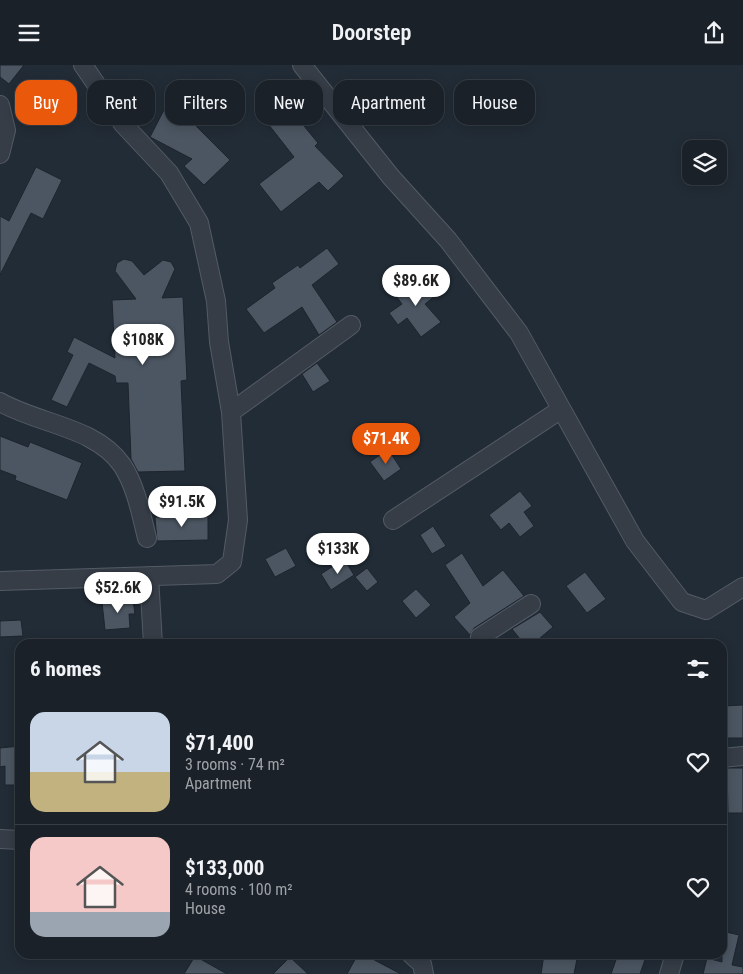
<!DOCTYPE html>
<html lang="en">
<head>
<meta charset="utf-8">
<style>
  :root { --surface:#1a2128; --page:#272e34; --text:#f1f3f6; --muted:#9fa3a8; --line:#383e45; --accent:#ea580c }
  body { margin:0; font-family:"Roboto Condensed",sans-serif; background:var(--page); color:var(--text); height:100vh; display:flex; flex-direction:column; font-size:19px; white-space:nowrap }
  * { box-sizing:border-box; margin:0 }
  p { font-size:16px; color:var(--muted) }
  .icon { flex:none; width:28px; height:28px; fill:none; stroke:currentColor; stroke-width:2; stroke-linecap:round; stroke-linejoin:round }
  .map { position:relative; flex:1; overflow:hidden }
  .drawer { position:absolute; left:15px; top:574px; width:712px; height:320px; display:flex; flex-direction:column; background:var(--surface); border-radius:15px; box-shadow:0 2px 12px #0003,0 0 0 1px var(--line) }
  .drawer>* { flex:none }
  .banner { position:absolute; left:15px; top:15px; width:714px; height:45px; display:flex; gap:10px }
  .tools { position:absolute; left:682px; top:75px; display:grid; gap:10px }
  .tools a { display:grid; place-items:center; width:45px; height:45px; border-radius:10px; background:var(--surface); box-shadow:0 2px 12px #0003,0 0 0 1px var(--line); font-size:25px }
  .price { position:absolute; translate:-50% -42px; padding:0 11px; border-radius:18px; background:#fff; color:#222; font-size:16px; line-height:32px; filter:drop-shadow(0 1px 2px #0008) }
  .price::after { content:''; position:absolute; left:50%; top:30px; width:15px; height:11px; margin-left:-8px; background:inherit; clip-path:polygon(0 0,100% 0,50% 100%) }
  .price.current { background:var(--accent); color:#fff }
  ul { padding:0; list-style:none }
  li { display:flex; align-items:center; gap:15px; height:125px; padding:0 15px }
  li+li { border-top:1px solid var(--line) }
  li span { display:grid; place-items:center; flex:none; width:140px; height:100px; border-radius:15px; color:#555 }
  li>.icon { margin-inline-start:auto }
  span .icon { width:60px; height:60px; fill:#fffc; stroke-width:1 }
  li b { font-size:21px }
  h2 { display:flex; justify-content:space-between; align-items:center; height:60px; padding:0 15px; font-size:21px }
  .tag { padding:0 18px; border-radius:15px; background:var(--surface); box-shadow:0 2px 12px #0003,0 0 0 1px var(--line); font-size:18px; line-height:45px }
  .tag.current { background:var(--accent); color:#fff }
  header { display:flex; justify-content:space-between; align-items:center; height:65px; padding:0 15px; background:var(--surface); font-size:22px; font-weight:600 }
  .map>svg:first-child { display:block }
  .building { fill:#4b5662; stroke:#1d242e }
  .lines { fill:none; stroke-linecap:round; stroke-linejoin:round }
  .minor-casing { stroke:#535b65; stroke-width:20 }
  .minor { stroke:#363d47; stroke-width:18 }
</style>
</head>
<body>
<header><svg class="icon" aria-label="menu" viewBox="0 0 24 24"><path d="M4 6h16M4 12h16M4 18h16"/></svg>Doorstep<svg class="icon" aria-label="share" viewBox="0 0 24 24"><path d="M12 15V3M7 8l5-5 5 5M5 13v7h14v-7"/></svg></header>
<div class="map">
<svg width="743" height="909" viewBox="0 0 743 909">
  <rect width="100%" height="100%" fill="#222c36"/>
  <path class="building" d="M0 0H24L9 19 0 12Z
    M167 39 196 53 193 58 230 95 204 120 184 101 192 94 150 72Z
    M286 39 318 78 315 81 344 111 328 126 319 117 281 147 259 119 294 92 265 55Z
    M36 102 62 115 43 154 31 148 0 210V151L9 156Z
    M327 183 339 199 312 220 337 257 319 270 302 242 264 268 246 244 275 223 272 218 298 200 300 203Z
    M124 194 132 196 144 210 163 195 171 197 175 204 162 233 183 232 187 315 181 316 185 406 138 407 131 394 128 318H116L115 311 89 298 67 342 51 335 73 290 67 287 74 272 115 293 112 235 136 234 115 206 117 198Z
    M406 216 416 228 432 216 440 227 425 239 441 257 421 272 407 253 398 260 389 248 402 239 393 227Z
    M317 298 330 316 313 327 302 309Z
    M0 371 28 382 30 377 82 398 67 435 15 415 16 411 0 405Z
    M388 384 401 404 384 416 370 397Z
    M520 426 532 441 524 447 534 461 520 472 509 458 501 465 489 450Z
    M208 451V475L157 476 155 452Z
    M433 461 446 481 432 489 420 470Z
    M286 483 296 501 275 512 265 494Z
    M462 488 483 521 503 505 524 531 474 563 470 570 454 552 470 538 445 500Z
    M344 494 354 510 331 525 321 509Z
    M367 503 378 517 367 526 355 512Z
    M585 507 606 534 587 548 566 521Z
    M416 524 431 540 416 553 402 536Z
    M133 535 135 549H129L130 563 105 565 102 537Z
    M540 547 553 562 533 579H524L512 564Z
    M21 555 23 571 0 572V556Z
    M743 640V673H722V641Z
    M20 681V720H5V701L0 702V683Z
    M727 703H743V748H728Z
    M722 866 739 870 732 900 743 902V909H703L707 893 722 897Z
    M358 889H363L401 909H347Z
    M544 889H578L574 909H541Z
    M618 889H647L640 909H611Z
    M195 891 227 909H184Z
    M290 892 308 909H273Z"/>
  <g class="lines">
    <defs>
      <path id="minor" d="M302 0 391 112 448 175 519 268 635 476 682 537 706 545 743 522
        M0 40 6 65 0 89
        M0 337C38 359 96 362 122 400 136 421 141 449 147 473
        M231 347 351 260
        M393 455 560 345
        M149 511 153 579
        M0 516 217 509 232 497 238 455 231 347 219 277 216 236 199 158 169 108 123 59 83 0
        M479 579 480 572 531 539
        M722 693 743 691
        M0 774 20 775
        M411 889 422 899 424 909
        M669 909 675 889"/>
    </defs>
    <use href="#minor" class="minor-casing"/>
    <use href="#minor" class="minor"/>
  </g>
</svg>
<div class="tools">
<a><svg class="icon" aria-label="layers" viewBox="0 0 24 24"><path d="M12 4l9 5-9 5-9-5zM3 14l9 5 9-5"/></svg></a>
</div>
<b class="price" style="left:416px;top:242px">$89.6K</b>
<b class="price" style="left:143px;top:301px">$108K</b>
<b class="price current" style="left:386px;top:400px">$71.4K</b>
<b class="price" style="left:182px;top:463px">$91.5K</b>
<b class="price" style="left:338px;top:510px">$133K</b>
<b class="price" style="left:118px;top:549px">$52.6K</b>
<div class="banner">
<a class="tag current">Buy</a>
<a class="tag">Rent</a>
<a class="tag">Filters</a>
<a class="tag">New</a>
<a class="tag">Apartment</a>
<a class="tag">House</a>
</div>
<section class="drawer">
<h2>6 homes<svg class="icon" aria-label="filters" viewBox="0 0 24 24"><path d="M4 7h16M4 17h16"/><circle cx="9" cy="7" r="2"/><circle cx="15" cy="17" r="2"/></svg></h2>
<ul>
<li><span style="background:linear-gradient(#c9d6e8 60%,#c2b280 0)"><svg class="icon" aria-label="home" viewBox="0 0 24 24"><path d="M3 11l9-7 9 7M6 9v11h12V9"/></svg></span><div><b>$71,400</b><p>3 rooms · 74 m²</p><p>Apartment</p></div><svg class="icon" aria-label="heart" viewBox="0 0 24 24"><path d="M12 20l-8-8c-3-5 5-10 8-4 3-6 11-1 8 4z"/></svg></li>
<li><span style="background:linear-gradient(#f6c9c9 75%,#9aa5b1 0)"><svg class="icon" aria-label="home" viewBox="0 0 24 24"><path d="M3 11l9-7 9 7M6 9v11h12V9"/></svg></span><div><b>$133,000</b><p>4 rooms · 100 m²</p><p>House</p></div><svg class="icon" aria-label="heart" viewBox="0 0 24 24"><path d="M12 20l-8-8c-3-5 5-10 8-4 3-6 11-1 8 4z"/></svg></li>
</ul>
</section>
</div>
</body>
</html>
